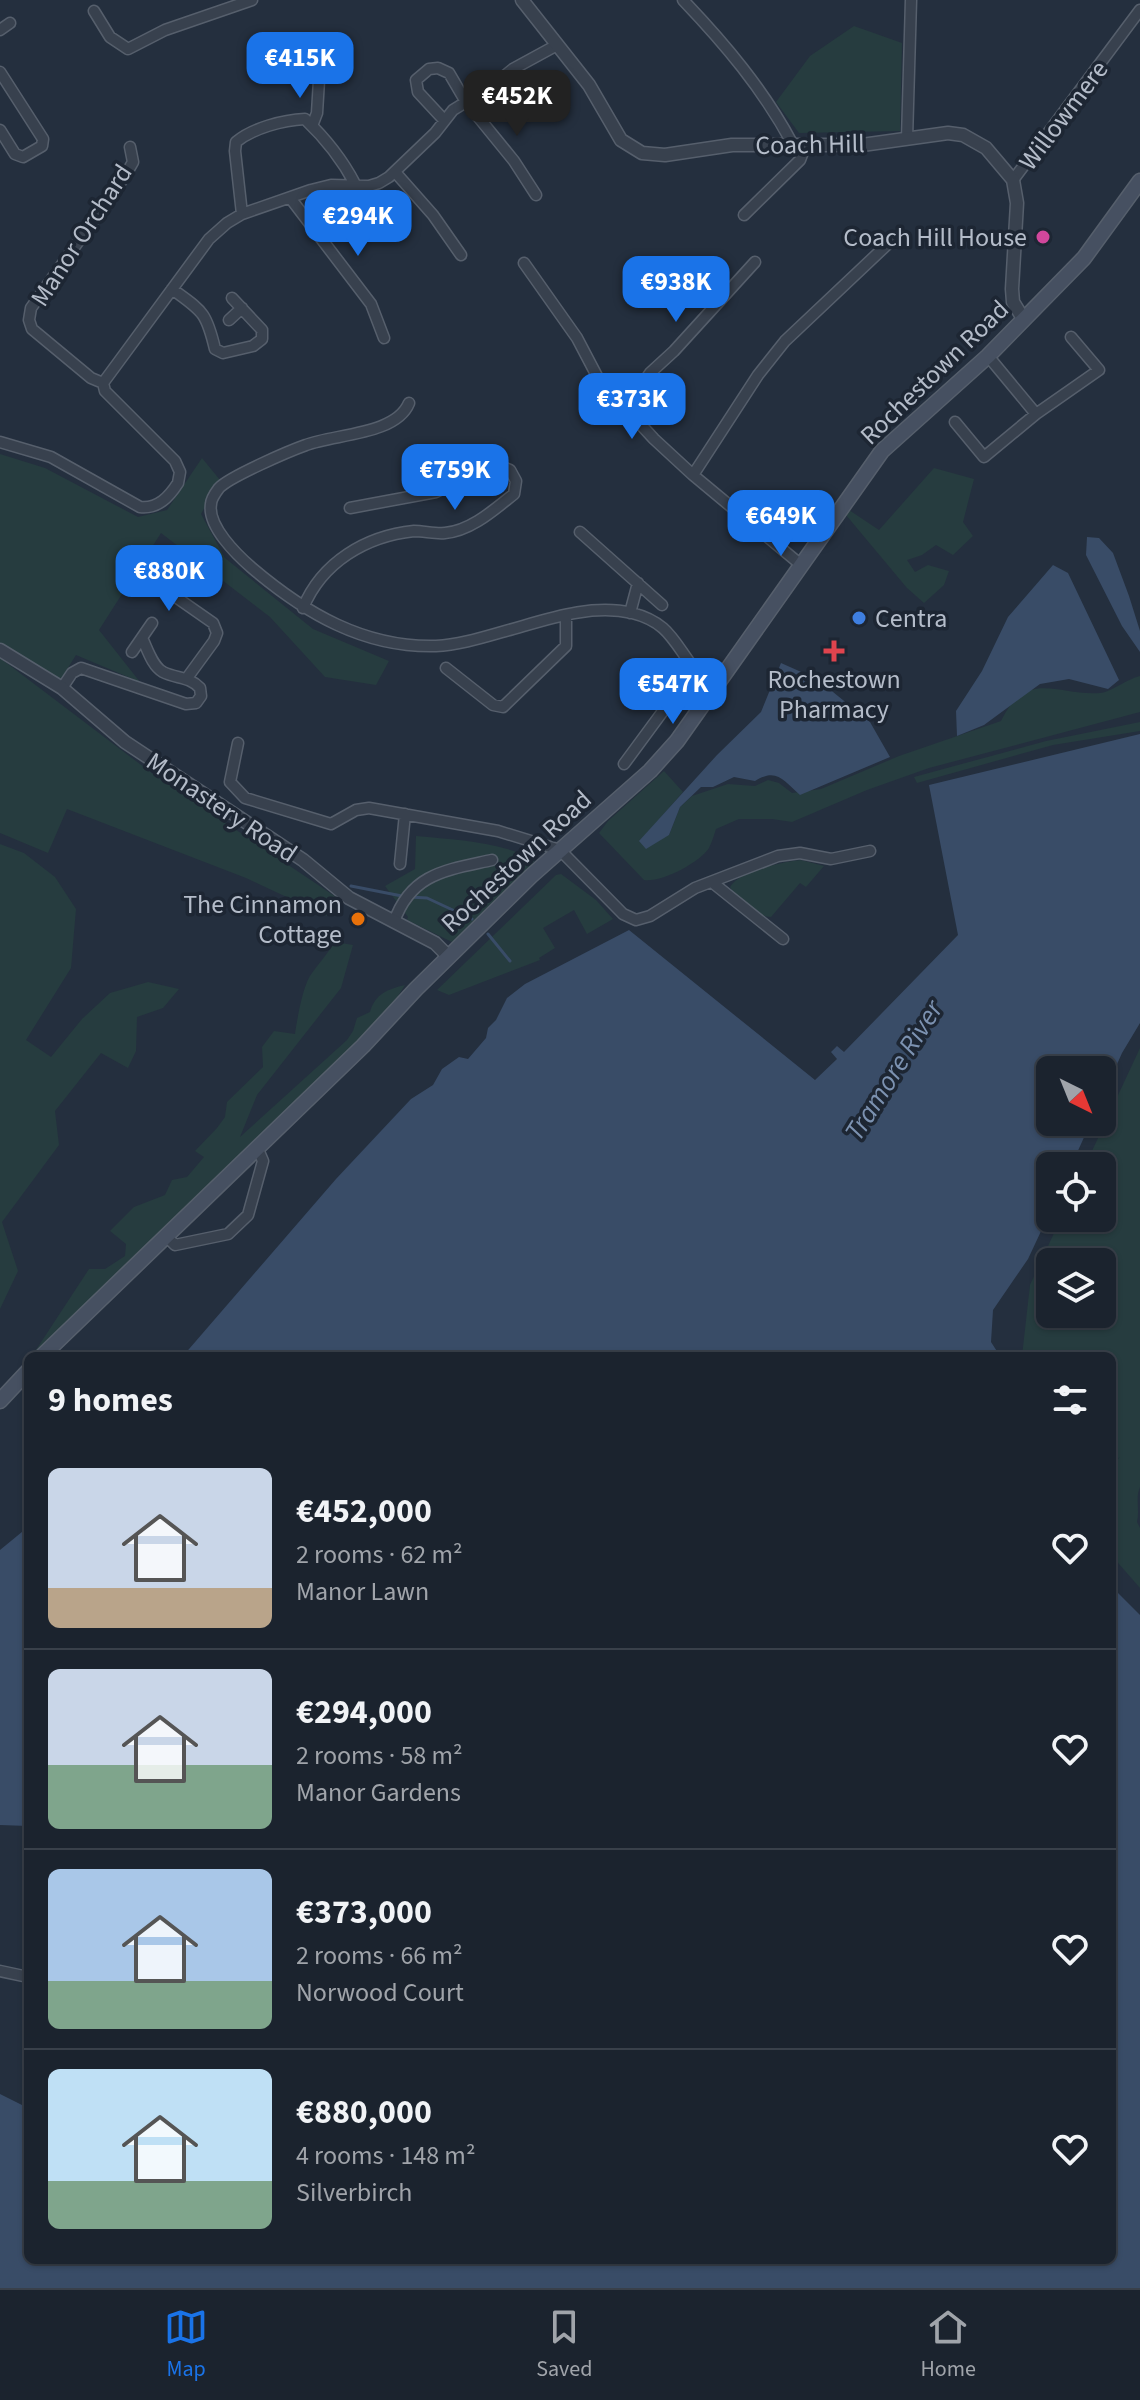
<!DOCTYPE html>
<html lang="en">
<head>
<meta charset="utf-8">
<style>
  :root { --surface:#1b232e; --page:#242b36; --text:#f1f3f6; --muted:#a0a4aa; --line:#39404a; --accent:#1a73e8 }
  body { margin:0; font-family:"Source Sans 3",sans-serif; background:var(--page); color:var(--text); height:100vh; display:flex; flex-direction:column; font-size:30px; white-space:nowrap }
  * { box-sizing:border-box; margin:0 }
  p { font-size:26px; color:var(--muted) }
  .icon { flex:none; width:44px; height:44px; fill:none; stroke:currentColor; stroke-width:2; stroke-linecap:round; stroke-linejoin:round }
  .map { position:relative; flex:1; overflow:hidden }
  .sheet { position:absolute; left:24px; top:1352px; width:1092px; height:912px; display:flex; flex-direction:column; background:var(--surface); border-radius:12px; box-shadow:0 2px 6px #0004,0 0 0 2px var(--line) }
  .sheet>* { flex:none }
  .needle { width:52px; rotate:137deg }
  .buttons { position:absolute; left:1036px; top:1056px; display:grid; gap:16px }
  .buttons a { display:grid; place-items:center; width:80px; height:80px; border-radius:12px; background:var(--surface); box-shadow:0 2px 6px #0004,0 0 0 2px var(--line); font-size:40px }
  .price { position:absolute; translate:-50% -68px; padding:0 18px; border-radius:16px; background:var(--accent); color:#fff; font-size:26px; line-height:52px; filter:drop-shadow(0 2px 4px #0008) }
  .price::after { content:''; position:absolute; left:50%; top:48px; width:24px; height:18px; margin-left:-12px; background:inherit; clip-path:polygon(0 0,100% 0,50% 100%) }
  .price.active { background:#222; color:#fff }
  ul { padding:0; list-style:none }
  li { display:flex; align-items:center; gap:24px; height:200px; padding:0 24px }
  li+li { border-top:2px solid var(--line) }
  li span { display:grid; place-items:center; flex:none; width:224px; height:160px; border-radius:12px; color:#555 }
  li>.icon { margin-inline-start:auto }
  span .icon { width:96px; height:96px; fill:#fffc; stroke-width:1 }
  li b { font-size:34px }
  h2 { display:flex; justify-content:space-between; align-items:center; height:96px; padding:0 24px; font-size:34px }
  .menu { display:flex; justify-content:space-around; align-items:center; height:112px; border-top:2px solid var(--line); background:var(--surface); font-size:22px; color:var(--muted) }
  .menu a { display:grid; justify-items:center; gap:4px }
  .menu .active { color:var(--accent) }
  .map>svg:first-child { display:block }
  .green { fill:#263c3f; fill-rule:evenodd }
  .water { fill:#394c67 }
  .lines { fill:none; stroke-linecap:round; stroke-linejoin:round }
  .stream { stroke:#394c67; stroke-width:3 }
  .minor-casing { stroke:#565f6c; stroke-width:13 }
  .tertiary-casing { stroke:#565f6c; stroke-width:15 }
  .secondary-casing { stroke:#565f6c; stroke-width:17 }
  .minor { stroke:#38414e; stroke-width:10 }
  .tertiary { stroke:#38414e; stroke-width:12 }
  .secondary { stroke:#465061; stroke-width:14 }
  .hotel-dot { fill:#d1479c; stroke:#1d2633; stroke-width:3 }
  .shop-dot { fill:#3f7fe0; stroke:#1d2633; stroke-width:3 }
  .health-dot { fill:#e0444e; stroke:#1d2633; stroke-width:3 }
  .food-dot { fill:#e8710a; stroke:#1d2633; stroke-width:3 }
  .labels { text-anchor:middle; stroke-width:7; stroke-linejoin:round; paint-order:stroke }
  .street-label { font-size:26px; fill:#b4bcc9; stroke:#1d2633 }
  .poi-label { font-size:26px; fill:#b4bcc9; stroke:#1d2633; text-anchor:end }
  .water-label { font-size:28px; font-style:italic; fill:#7c92b1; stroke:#1d2633 }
</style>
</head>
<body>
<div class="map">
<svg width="1140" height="2288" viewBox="0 0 1140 2288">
  <rect width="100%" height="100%" fill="#242f3e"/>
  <path class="green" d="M854 26 902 43 900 131 799 133 776 102 810 56Z
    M0 454 45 468 138 517 167 510 202 458 220 480 201 514 225 558 313 629 389 661 376 685 325 677 270 617 161 533 99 630 140 682 76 655 61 679 0 645Z
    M934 468 974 479 963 522 973 536 953 555 936 545 922 555 907 560 915 572 928 565 949 571 944 585 924 603 907 588 846 515 849 510 879 530Z
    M0 658 153 774 339 899 327 916 246 878 67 809 48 853 0 833Z
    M1140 676V712L929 768 867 790 792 822 772 819H739L716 829C714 835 712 842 709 848 699 863 661 883 644 880L599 833 608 821 664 771 683 792 640 841 669 835 680 807 692 796 728 784 755 786 768 780 779 783 792 793 821 789 899 756 1001 721C1027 668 1057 696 1100 693 1109 693 1127 679 1140 676Z
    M1140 722V731L1053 745 917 783 914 777 1046 741Z
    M416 836C457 840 498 841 535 860L523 877 463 935 452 942 407 920 408 917 385 886 415 869Z
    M0 844 24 853 55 877 76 909 71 968 26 1040 51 1057 82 1019 110 993 148 982 179 989 163 1008 137 1017 136 1051 128 1068 101 1053 55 1111 59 1145 2 1222 18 1271 0 1309Z
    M801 860 824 866 806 887 800 883 771 917C757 917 737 899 730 887 739 871 782 862 801 860Z
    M561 874 596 900 613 919 587 934 574 910 543 928 555 948 539 958 540 960 449 995 437 990 556 875Z
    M335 942 353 945 341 988 257 1095 240 1137 347 1040 353 1031 357 1018 370 1012C375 994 388 989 405 985L395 1001 354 1048 277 1118 237 1160 32 1356 89 1269H105L125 1256 126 1244 110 1231 134 1207 165 1195 172 1180 187 1177 204 1157 195 1151 217 1128 225 1117 227 1102 263 1067 262 1047 274 1031 295 1034C297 1020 303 984 312 973 319 963 328 953 335 942Z
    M1140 1048V1487C1135 1498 1140 1510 1137 1522L1140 1528V1588L1112 1556V1465L1120 1457 1112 1462V1356H1022L1030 1285 1061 1218H1102V1166H1085ZM1050 1262H1102V1314H1050Z"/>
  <path class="water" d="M1087 537 1099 538 1113 553 1129 596 1140 631V652L1122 626 1086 555Z
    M1053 565 1068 573 1119 680 1108 689 1069 679 1040 684 984 725 957 736 956 711 982 671 1008 617Z
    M781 663 817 679 870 722 890 757 800 795C784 781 777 767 755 781L734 777 713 787H701L680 807 669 835 646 849 639 841 717 755 761 712Z
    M1140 734V1023L1122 1053 1102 1098V1070H1050V1122H1091L1071 1166H1050V1212L1028 1259 993 1310 991 1342 1000 1356H183L336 1179 411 1099 433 1085 442 1069 459 1057 468 1059 486 1038 488 1028 496 1020 507 998 525 984 629 930 815 1080 837 1059 831 1052 837 1046 844 1052 958 935 929 785Z
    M28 1527V1826L0 1825V1550Z
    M1112 1587 1140 1615V2288H0V2094L28 2108V2260H1112Z"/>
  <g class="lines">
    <path class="stream" d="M351 886 402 896
      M410 897 427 898 472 919
      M488 934 510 961"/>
    <defs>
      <path id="minor" d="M683 0C725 44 763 89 792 143
        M94 11 110 37 128 49 165 30 252 0
        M0 30 10 23
        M0 72 43 139 42 146 23 157 15 154 0 130
        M444 120 418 92 416 80 429 69 438 68 449 73 466 102 514 161 536 195
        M312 126 317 113 319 80
        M907 139 911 0
        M395 172 433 215 461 255
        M1013 180 1140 10
        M291 199 371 304 384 338
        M242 214 235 151 236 142C253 128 283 120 305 119 324 137 343 161 355 184
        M744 215 800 160 806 144
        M524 263 577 338 598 378 654 439 693 475 800 564
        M172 289C202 311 206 311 215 349L223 353 253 346 262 339V330L232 298
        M229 320 242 308
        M988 356 1036 414
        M103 383 91 378 32 329 29 320 31 308 125 176 133 162 130 147
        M409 403C396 435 334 434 306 445 289 451 229 477 219 488 216 492 211 500 211 504 207 526 237 555 252 568 305 613 364 648 436 646 458 645 481 638 502 632 543 621 589 603 632 613 668 622 673 641 693 667 699 675 709 681 716 687
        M626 409 650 373 674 351 755 262
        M955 422 984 457 1036 414 1099 370 1071 337
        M0 442 51 457 140 507C158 509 169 497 178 483L180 472 175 461 105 391 103 383 209 239 227 223 242 214 311 190 331 185 369 186 379 183 389 177 435 133 453 110 492 86 513 69 557 45
        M693 475 758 375 785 341 892 240
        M580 532 662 605
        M151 563 147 571 150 579 213 623 217 633 214 641 187 678
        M303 608C322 562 366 536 414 531 424 531 435 534 445 533 471 531 495 509 514 494L516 481 510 470 498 465 483 469 436 492 350 508
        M630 613 638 583
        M132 652 152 623
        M446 668 493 705 503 707 566 646V615
        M62 688 72 673 81 668 186 704 196 703 201 696 200 688C189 676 177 679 163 672 152 666 147 648 142 638
        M238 743 230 782 245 798 331 824 356 810 369 808 498 831 560 850 623 914 636 920 650 916 695 888 778 856 800 853 831 859 870 851
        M624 764 694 669
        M400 864 405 814
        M713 883 783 939
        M394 922C411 873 447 870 492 860
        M165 1235 175 1245 228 1234 248 1215 263 1161 257 1147
        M0 1971 28 1977"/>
      <path id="tertiary" d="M522 0 589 85 621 140 642 153 665 155 732 145H862L948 133 963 135 986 148 1013 180 1017 203 1012 289 1013 302 1024 320
        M0 650 62 688 125 742 303 860 349 898 435 943 449 957"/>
      <path id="secondary" d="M42 1356 363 1046 416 989 531 876 650 771 677 741 882 451 988 356 1084 258 1140 181
        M0 1401 28 1371"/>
    </defs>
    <use href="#minor" class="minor-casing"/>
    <use href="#tertiary" class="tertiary-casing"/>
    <use href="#secondary" class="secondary-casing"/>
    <use href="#minor" class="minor"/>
    <use href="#tertiary" class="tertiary"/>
    <use href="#secondary" class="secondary"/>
  </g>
  <circle class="hotel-dot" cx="1043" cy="237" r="8"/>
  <circle class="shop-dot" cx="859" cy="618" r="8"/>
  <path class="health-dot" d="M830 639h8v8h8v8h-8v8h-8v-8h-8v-8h8z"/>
  <circle class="food-dot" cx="358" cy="919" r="8"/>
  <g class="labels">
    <g class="street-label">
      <text transform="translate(1063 115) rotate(-53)" y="9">Willowmere</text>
      <text transform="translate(810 144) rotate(-1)" y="9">Coach Hill</text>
      <text transform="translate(81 235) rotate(-57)" y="9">Manor Orchard</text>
      <text transform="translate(934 372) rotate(-44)" y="9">Rochestown Road</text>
      <text transform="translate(222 807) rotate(34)" y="9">Monastery Road</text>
      <text transform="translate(516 861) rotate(-43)" y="9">Rochestown Road</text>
    </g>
    <g class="poi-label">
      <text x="1027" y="246">Coach Hill House</text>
      <text x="875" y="627" text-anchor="start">Centra</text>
      <text x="834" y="688" text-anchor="middle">Rochestown<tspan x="834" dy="30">Pharmacy</tspan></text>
      <text x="342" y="913">The Cinnamon<tspan x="342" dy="30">Cottage</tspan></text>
    </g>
    <g class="water-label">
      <text transform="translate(893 1070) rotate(-58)" y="10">Tramore River</text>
    </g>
  </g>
</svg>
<div class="buttons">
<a><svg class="needle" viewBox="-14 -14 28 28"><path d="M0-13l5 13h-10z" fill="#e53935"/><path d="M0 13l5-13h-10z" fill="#a0a4aa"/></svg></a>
<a><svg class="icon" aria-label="locate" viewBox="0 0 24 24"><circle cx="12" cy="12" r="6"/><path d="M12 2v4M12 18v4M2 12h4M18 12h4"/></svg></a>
<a><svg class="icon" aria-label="layers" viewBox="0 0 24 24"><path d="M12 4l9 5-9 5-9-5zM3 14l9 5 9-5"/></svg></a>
</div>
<b class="price" style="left:300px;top:100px">€415K</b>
<b class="price active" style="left:517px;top:138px">€452K</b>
<b class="price" style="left:358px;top:258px">€294K</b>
<b class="price" style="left:676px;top:324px">€938K</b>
<b class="price" style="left:632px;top:441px">€373K</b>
<b class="price" style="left:455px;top:512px">€759K</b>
<b class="price" style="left:781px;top:558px">€649K</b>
<b class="price" style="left:169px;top:613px">€880K</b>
<b class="price" style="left:673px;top:726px">€547K</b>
<section class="sheet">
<h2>9 homes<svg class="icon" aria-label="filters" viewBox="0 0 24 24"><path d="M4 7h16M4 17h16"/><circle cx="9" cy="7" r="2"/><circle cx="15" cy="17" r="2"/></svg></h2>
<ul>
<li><span style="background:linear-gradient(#c9d6e8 75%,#b9a48a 0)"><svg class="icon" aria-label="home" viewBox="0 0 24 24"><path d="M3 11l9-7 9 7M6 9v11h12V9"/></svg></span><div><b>€452,000</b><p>2 rooms · 62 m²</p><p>Manor Lawn</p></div><svg class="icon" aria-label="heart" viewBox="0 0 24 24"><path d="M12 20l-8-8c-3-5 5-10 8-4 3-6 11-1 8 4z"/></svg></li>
<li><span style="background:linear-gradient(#c9d6e8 60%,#7fa58c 0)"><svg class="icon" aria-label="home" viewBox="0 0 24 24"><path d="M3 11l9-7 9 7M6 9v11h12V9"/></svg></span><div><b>€294,000</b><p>2 rooms · 58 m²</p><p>Manor Gardens</p></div><svg class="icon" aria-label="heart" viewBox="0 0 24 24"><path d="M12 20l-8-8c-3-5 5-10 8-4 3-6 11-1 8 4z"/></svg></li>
<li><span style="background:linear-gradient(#a9c7e8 70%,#7fa58c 0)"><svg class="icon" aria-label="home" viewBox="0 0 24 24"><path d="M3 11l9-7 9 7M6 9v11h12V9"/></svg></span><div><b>€373,000</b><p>2 rooms · 66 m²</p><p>Norwood Court</p></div><svg class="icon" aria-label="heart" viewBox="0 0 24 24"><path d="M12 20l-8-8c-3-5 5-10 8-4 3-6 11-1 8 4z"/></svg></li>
<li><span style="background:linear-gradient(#bfe0f5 70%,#7fa58c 0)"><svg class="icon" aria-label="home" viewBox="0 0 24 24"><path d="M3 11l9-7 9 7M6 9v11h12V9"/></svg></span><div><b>€880,000</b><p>4 rooms · 148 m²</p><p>Silverbirch</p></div><svg class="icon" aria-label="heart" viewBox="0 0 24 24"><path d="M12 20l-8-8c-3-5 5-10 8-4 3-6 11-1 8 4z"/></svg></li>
</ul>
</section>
</div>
<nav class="menu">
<a class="active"><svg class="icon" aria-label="map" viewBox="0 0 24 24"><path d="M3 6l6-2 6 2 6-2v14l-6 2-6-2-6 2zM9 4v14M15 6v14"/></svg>Map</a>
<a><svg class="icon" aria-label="saved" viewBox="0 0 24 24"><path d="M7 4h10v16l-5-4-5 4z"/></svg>Saved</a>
<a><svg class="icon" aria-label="home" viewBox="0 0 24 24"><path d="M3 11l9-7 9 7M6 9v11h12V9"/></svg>Home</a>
</nav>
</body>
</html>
